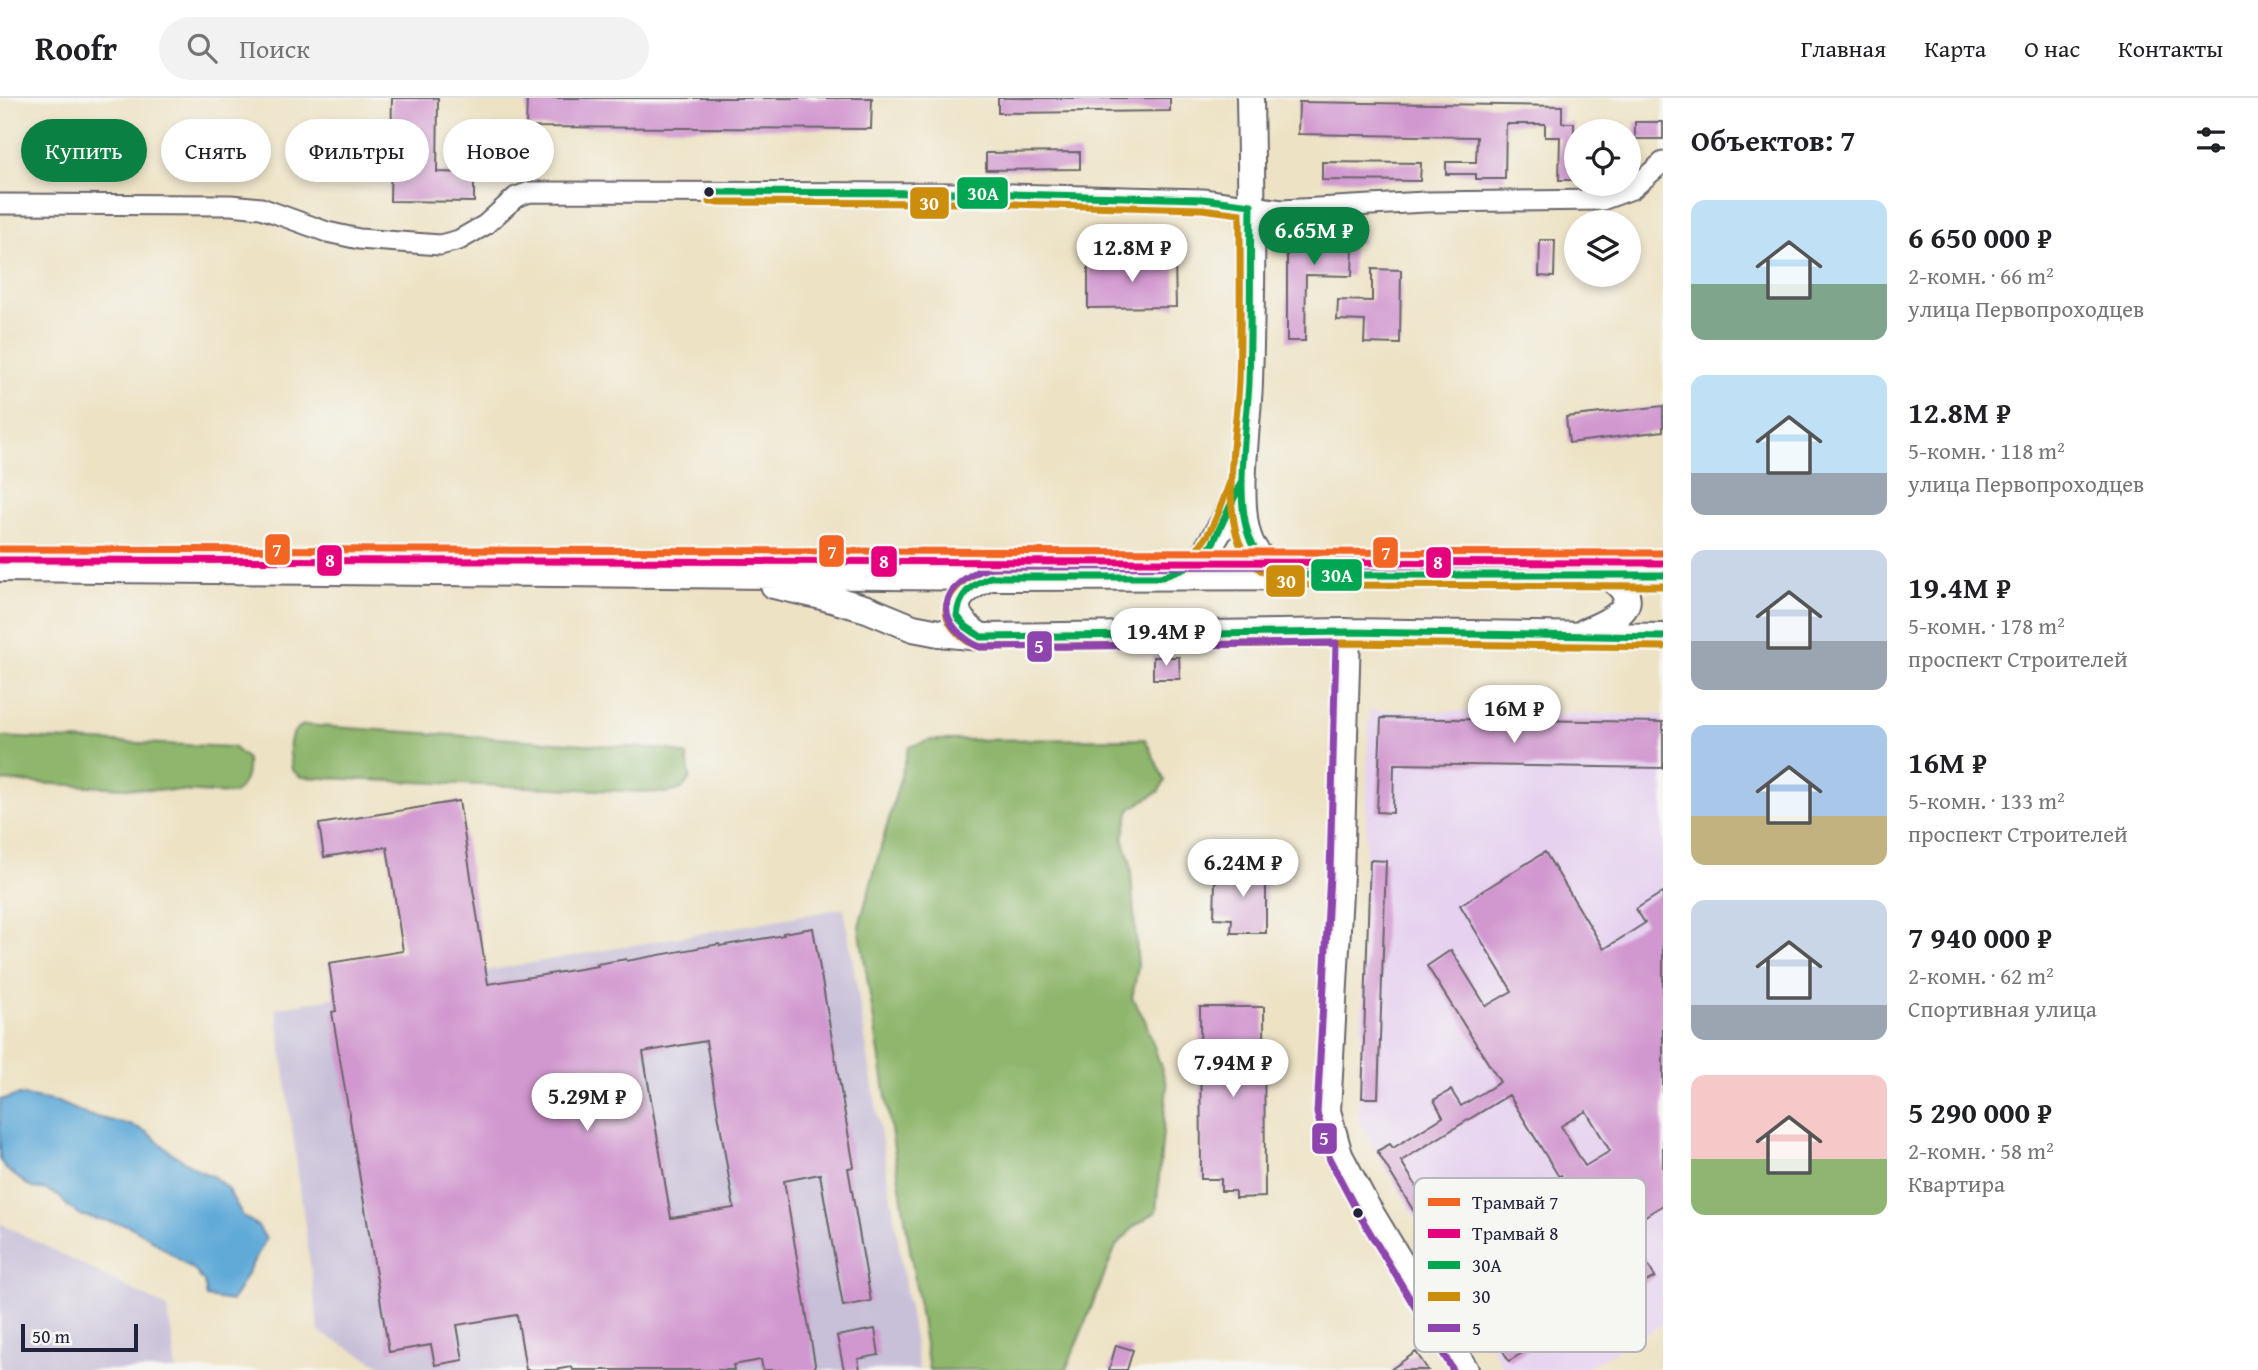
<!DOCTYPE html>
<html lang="ru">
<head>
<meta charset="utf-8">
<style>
  :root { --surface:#fff; --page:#f2f2f2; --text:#202124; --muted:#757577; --line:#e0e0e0; --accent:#0b8043 }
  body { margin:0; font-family:"Gentium Book Plus",serif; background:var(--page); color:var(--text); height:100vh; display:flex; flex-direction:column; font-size:26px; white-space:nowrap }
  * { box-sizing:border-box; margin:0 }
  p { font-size:23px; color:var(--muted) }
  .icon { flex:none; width:38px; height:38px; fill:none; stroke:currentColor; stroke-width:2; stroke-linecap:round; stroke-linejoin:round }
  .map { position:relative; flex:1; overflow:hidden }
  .panel { display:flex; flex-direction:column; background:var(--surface); width:595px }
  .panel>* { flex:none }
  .banner { position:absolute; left:21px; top:21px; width:665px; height:63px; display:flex; gap:14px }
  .fabs { position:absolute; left:1564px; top:21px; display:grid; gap:14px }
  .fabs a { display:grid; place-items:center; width:77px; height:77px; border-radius:50%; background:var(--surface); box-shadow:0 4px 10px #0003; font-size:35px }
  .scale { position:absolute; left:21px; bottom:18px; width:117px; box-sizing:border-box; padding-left:7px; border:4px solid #22223b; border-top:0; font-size:19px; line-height:24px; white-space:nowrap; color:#22223b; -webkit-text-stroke:5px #f6f6f2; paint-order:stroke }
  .price { position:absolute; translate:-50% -60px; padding:0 16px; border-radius:24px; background:#fff; color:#222; font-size:23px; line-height:46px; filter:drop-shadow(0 2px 4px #0008) }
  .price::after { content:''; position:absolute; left:50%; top:42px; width:21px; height:16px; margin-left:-10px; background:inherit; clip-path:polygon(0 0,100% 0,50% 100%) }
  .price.active { background:var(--accent); color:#fff }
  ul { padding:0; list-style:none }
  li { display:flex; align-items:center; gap:21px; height:175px; padding:0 28px }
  li span { display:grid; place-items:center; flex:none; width:196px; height:140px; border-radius:14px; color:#555 }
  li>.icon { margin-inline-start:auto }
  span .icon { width:84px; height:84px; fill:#fffc; stroke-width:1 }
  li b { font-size:30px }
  h2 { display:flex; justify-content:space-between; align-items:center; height:84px; padding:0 28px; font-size:30px }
  .tag { padding:0 24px; border-radius:32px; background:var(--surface); box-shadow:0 4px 10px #0003; font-size:24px; line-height:63px }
  .tag.active { background:var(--accent); color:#fff }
  header { display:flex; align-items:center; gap:42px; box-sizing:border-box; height:98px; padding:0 35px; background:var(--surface); border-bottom:2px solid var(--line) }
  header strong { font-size:33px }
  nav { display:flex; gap:38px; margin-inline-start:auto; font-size:24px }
  .search { width:490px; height:63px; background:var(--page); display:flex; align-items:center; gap:18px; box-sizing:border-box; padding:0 24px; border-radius:38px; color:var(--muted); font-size:26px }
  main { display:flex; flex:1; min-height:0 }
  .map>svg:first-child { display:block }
  .built { fill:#e6d2f0 }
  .industrial { fill:#c8bfd8 }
  .forest { fill:#8eb66c; stroke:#586c54; stroke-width:2 }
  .water { fill:#61aad8; stroke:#42668a; stroke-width:2 }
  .building { fill:#d197cf; fill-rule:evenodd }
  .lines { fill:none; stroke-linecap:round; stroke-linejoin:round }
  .street-casing { stroke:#69656b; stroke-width:23 }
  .secondary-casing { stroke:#69656b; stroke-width:30 }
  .street { stroke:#fff; stroke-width:19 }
  .secondary { stroke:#fff; stroke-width:26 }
  .bus-1-casing { stroke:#f6f6f2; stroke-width:12 }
  .bus-2-casing { stroke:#f6f6f2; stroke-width:12 }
  .bus-3-casing { stroke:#f6f6f2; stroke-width:12 }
  .bus-1 { stroke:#00a651; stroke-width:7 }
  .bus-2 { stroke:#cc8c0c; stroke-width:7 }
  .bus-3 { stroke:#8e44ad; stroke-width:7 }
  .tram-1-casing { stroke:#f6f6f2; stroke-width:12 }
  .tram-2-casing { stroke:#f6f6f2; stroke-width:12 }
  .tram-1 { stroke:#f26522; stroke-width:7 }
  .tram-2 { stroke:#e5007d; stroke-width:7 }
  .bus-dot { fill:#22223b; stroke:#f6f6f2; stroke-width:2.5 }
  .key { fill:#f6f6f2; stroke:#b6b6bb; stroke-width:2 }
  .key-label { font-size:19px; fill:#22223b }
  .line-badge { stroke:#f6f6f2; stroke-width:2.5 }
  .badge-label { font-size:19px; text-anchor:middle; font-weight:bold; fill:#fff }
</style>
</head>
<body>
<header>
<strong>Roofr</strong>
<div class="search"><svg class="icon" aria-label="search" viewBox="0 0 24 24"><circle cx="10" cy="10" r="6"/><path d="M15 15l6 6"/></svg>Поиск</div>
<nav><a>Главная</a><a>Карта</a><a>О нас</a><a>Контакты</a></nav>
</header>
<main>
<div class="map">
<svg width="1663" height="1272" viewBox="0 0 1663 1272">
  <rect width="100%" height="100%" fill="#f6f6f2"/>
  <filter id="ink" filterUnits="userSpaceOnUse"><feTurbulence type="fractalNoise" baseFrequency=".0143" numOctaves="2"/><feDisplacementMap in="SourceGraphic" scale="14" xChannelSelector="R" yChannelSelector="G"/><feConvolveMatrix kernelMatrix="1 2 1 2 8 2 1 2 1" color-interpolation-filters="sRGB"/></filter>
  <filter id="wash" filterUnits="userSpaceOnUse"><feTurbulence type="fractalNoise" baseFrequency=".00686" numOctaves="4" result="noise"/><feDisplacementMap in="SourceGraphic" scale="28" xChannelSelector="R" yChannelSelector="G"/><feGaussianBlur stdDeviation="1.57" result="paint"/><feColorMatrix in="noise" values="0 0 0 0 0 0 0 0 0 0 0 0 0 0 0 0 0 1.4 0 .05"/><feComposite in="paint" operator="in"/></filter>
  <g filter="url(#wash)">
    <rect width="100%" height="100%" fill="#ede2c4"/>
    <path class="built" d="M1369 612 1663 617V1226L1583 1272H1505L1359 1024Z"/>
    <path class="industrial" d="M844 810 919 1272H389L319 1234 276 910Z
      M0 1125 168 1210 176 1272H0Z"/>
    <path class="forest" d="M304 627 671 652 687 658 690 680 682 691 668 695 301 679 292 672C290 654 284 635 304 627Z
      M0 639 233 649 247 661C248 677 246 686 233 696L0 683Z
      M1145 641 1165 683 1158 694 1130 711 1123 740 1130 763 1138 869 1132 900 1145 922 1167 987 1156 1114 1136 1127 1116 1148 1066 1272H929L859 828 909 649 931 642Z"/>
    <path class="water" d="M19 997 58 1004 88 1017 134 1028 147 1034 173 1056 200 1073 214 1079 227 1090 243 1118 258 1128 266 1141 232 1203 207 1199 204 1184 195 1173 145 1137 127 1127 83 1118 69 1110 60 1099 47 1092 32 1090 6 1071 0 1061V1002Z"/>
    <g id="blocks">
      <path class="building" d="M392 0H438L437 74 474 75V104L390 103Z
        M527 0H872L871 31 526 29Z
        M998 0H1170V13L998 15Z
        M1299 4 1562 8V25H1574V63H1577V82H1559L1560 39H1545V26H1506L1505 81H1476V76H1446V64H1476L1477 39 1298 36Z
        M1635 24H1663V41H1635Z
        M1080 54V71L986 72V55Z
        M1322 64 1421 65 1420 83 1322 82Z
        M1287 131H1362V145H1353L1352 178 1306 177 1305 243H1287Z
        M1540 142H1555L1554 179 1539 178Z
        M1175 162 1176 209 1088 210V163Z
        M1372 171 1401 172 1400 246 1364 245 1365 223 1337 222 1338 202 1372 203Z
        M1663 308V333L1569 345 1566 319Z
        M1153 559H1179L1180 581H1153Z
        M1381 620 1663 624V670L1394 666 1393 715 1377 714Z
        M459 703 488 886 598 868 597 866 626 861 627 863 719 846 720 848 784 837 783 835 813 830 854 1069 848 1070 871 1203 843 1208 820 1076 784 1083 816 1272H763L761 1262 733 1267 734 1272H573L572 1269 554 1272H526L517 1217 457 1227 463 1262 435 1267 431 1247 389 1254 332 914 336 913 329 865 403 853 387 749 324 759 319 726ZM706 943 734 1110 671 1120 643 954Z
        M1545 754 1604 851 1645 825 1636 811 1663 794V1107L1626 1130 1655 1179 1631 1192 1561 1077 1559 1079 1509 997 1401 1063 1448 1140 1435 1148 1377 1053 1390 1046 1393 1050 1443 1019 1434 1002 1451 992 1461 1008 1500 984 1427 868 1451 852 1486 908 1512 893 1460 807ZM1586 1013 1610 1053 1585 1068 1561 1028Z
        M1370 762 1386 763 1378 1000H1362Z
        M1233 766 1266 767V835H1231L1232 821 1214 820 1215 783 1233 784Z
        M1200 909H1264L1265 1099 1235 1100V1093H1221V1081H1201Z
        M1497 1137 1556 1234 1509 1263 1450 1165Z
        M875 1231 879 1257 858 1261 860 1272H844L837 1238Z
        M1116 1247 1133 1252 1127 1272H1109Z
        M1416 1254 1428 1272H1390Z"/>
    </g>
  </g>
  <g filter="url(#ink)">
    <use href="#blocks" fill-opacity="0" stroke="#69656b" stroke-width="2"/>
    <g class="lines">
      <defs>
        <path id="street" d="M0 106 231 107 261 110 327 134 359 141 440 147 459 142 485 127 516 99 530 94 974 95 1203 101 1282 112 1425 104 1602 102 1632 91 1663 64"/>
        <path id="secondary" d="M1250 0C1252 94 1252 189 1249 284 1248 324 1233 414 1252 448 1260 463 1274 470 1290 474
          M0 470 991 479 1663 477
          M1172 475 1201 462 1224 424 1241 385
          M774 487 818 497 867 511 913 530 939 535 981 539 1347 534 1663 539
          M1347 534 1340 776 1327 1013 1339 1057 1366 1108 1465 1272
          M1585 534C1617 521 1650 503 1604 476
          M981 539C943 514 953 495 990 479"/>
      </defs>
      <use href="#street" class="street-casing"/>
      <use href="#secondary" class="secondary-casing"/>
      <use href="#street" class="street"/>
      <use href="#secondary" class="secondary"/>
      <defs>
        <path id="bus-1" d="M709 94 974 95 1203 101 1251 107C1250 166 1251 225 1249 284 1247 329 1232 408 1253 448 1263 467 1283 472 1302 477H1663
          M1242 383 1212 447 1199 463 1181 472 1162 479H991C971 487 959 496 957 518L965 528 981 539 1347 534 1663 539"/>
        <path id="bus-2" d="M709 104 974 105 1202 111 1240 116C1240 172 1241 227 1239 283 1237 333 1220 407 1243 453 1255 475 1279 482 1301 487L1663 488
          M1232 379C1222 403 1213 440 1191 456 1182 462 1170 465 1160 468L988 469C964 479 931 503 954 531 960 539 971 547 981 549L1347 545 1663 549"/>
        <path id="bus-3" d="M1453 1272 1357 1113 1330 1062 1317 1015 1330 776 1336 545 980 549C971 546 964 540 957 533 930 503 961 477 991 469L1663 467"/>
      </defs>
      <use href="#bus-1" class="bus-1-casing"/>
      <use href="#bus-2" class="bus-2-casing"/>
      <use href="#bus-3" class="bus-3-casing"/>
      <use href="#bus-1" class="bus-1"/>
      <use href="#bus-2" class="bus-2"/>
      <use href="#bus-3" class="bus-3"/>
      <defs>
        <path id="tram-1" d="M0 451 1663 455"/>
        <path id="tram-2" d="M0 462 1663 465"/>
      </defs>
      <use href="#tram-1" class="tram-1-casing"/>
      <use href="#tram-2" class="tram-2-casing"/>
      <use href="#tram-1" class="tram-1"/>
      <use href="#tram-2" class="tram-2"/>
    </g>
  </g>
  <g class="bus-dot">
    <circle cx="709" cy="94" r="6"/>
    <circle cx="1358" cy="1115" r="6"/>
  </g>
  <rect x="1414" y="1080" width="232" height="174" rx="10" class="key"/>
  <rect x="1428" y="1100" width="32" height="8" fill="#f26522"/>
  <rect x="1428" y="1131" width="32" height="9" fill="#e5007d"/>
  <rect x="1428" y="1163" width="32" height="8" fill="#00a651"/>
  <rect x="1428" y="1194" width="32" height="9" fill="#cc8c0c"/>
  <rect x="1428" y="1226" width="32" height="8" fill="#8e44ad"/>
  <g class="key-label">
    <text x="1472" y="1111">Трамвай 7</text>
    <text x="1472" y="1142">Трамвай 8</text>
    <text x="1472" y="1174">30А</text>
    <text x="1472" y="1205">30</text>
    <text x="1472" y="1237">5</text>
  </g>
  <g class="line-badge">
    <rect x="956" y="78" width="53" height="34" rx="7" fill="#00a651"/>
    <rect x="909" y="88" width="41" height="34" rx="7" fill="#cc8c0c"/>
    <rect x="264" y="435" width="27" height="33" rx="7" fill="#f26522"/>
    <rect x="818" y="436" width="27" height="34" rx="7" fill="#f26522"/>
    <rect x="1372" y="438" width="27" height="33" rx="7" fill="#f26522"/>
    <rect x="316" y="446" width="27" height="33" rx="7" fill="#e5007d"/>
    <rect x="870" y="447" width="28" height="33" rx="7" fill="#e5007d"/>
    <rect x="1425" y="448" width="27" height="33" rx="7" fill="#e5007d"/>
    <rect x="1310" y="460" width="53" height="34" rx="7" fill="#00a651"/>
    <rect x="1265" y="466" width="41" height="34" rx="7" fill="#cc8c0c"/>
    <rect x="1026" y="532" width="27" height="33" rx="7" fill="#8e44ad"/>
    <rect x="1311" y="1024" width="27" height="33" rx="7" fill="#8e44ad"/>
  </g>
  <g class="badge-label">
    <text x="983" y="102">30А</text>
    <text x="929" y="112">30</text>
    <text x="277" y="458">7</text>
    <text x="832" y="460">7</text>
    <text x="1386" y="461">7</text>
    <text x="330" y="469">8</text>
    <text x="884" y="470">8</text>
    <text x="1438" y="471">8</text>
    <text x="1337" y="484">30А</text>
    <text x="1286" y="490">30</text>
    <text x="1039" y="555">5</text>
    <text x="1324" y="1047">5</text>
  </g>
</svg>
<div class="fabs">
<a><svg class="icon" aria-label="locate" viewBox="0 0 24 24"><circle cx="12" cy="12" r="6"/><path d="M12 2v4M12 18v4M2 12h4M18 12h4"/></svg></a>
<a><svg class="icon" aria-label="layers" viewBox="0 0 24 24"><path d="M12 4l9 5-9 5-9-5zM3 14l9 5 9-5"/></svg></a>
</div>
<div class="scale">50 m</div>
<b class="price active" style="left:1314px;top:169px">6.65M ₽</b>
<b class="price" style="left:1132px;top:186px">12.8M ₽</b>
<b class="price" style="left:1166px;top:570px">19.4M ₽</b>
<b class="price" style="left:1514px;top:647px">16M ₽</b>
<b class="price" style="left:1243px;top:801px">6.24M ₽</b>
<b class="price" style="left:1233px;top:1001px">7.94M ₽</b>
<b class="price" style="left:587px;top:1035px">5.29M ₽</b>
<div class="banner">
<a class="tag active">Купить</a>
<a class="tag">Снять</a>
<a class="tag">Фильтры</a>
<a class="tag">Новое</a>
</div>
</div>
<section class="panel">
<h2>Объектов: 7<svg class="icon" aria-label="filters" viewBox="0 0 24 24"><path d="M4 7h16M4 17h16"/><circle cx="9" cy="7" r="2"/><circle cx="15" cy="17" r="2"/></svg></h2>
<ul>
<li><span style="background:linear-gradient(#bfe0f5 60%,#7fa58c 0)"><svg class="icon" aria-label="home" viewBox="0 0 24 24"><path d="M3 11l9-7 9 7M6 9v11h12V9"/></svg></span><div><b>6 650 000 ₽</b><p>2-комн. · 66 m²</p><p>улица Первопроходцев</p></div></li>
<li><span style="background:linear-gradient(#bfe0f5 70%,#9aa5b1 0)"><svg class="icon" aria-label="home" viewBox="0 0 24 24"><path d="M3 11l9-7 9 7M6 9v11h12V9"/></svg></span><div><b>12.8M ₽</b><p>5-комн. · 118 m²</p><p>улица Первопроходцев</p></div></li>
<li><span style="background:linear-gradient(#c9d6e8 65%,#9aa5b1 0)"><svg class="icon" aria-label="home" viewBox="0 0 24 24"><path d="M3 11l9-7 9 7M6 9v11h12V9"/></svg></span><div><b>19.4M ₽</b><p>5-комн. · 178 m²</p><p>проспект Строителей</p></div></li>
<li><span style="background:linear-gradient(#a9c7e8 65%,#c2b280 0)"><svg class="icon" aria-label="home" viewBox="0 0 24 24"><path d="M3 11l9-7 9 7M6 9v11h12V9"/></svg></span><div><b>16M ₽</b><p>5-комн. · 133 m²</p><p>проспект Строителей</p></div></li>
<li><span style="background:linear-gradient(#c9d6e8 75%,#9aa5b1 0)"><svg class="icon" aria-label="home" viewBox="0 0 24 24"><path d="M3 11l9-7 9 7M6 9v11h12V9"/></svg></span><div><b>7 940 000 ₽</b><p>2-комн. · 62 m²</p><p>Спортивная улица</p></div></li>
<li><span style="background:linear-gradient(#f6c9c9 60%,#8fb573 0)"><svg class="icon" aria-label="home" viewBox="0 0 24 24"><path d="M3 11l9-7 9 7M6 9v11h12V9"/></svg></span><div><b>5 290 000 ₽</b><p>2-комн. · 58 m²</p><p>Квартира</p></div></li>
</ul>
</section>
</main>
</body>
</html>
